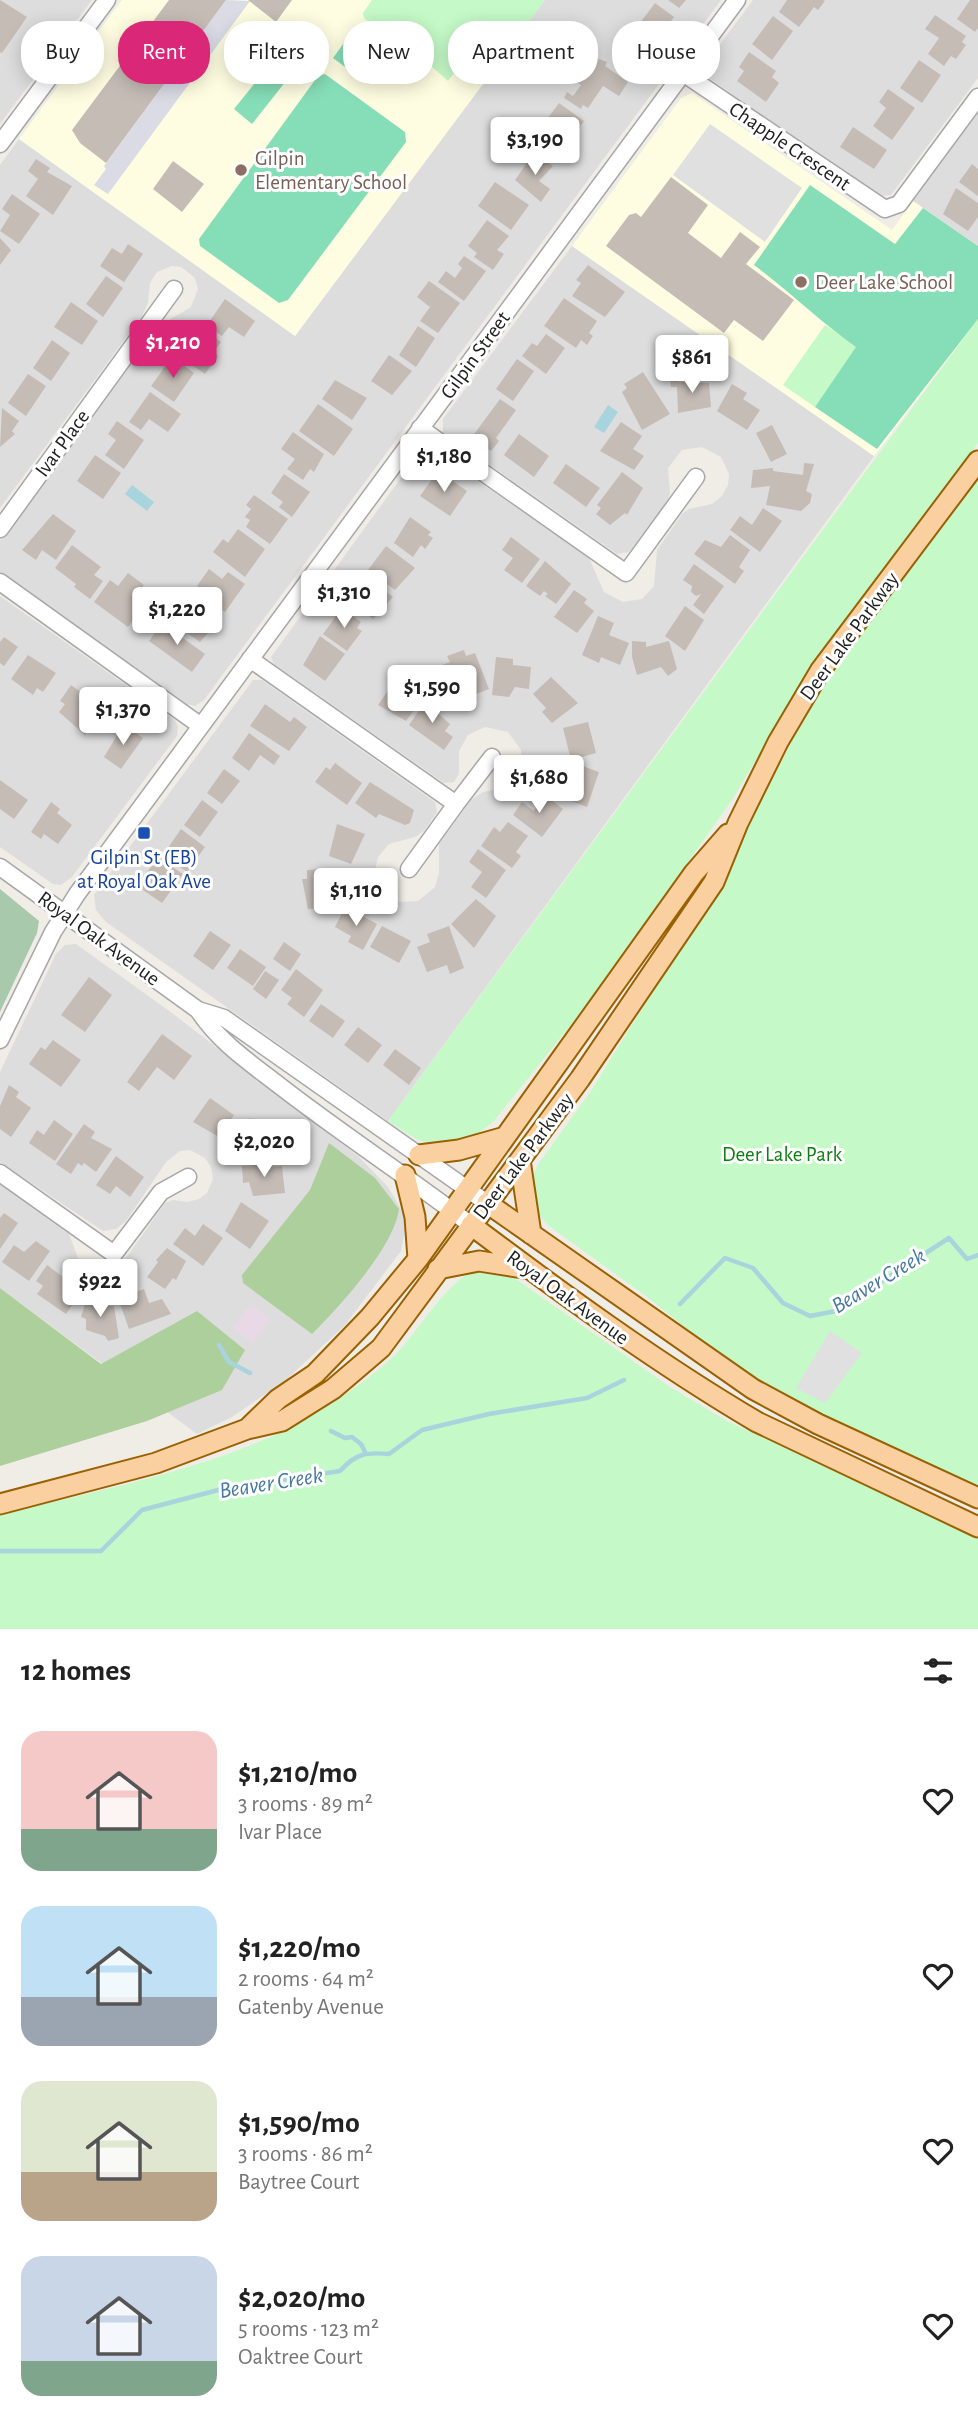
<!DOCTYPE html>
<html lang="en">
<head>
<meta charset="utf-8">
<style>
  :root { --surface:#fff; --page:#f6f6f6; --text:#222; --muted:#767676; --accent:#db2777 }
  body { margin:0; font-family:"Alegreya Sans",sans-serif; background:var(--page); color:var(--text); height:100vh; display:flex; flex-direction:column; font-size:26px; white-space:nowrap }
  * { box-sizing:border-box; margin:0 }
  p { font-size:23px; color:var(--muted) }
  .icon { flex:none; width:38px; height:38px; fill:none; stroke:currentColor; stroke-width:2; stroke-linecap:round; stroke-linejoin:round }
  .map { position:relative; height:1629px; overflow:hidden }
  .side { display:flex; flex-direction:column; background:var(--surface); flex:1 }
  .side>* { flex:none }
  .top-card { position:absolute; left:21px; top:21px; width:936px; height:63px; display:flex; gap:14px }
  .price { position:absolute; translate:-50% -60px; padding:0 16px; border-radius:7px; background:#fff; color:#222; font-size:23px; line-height:46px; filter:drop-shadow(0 2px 4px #0008) }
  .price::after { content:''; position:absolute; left:50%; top:42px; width:21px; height:16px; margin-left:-10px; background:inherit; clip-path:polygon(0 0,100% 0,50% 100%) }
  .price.selected { background:var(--accent); color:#fff }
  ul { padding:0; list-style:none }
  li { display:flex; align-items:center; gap:21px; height:175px; padding:0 21px }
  li span { display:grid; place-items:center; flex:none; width:196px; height:140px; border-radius:21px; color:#555 }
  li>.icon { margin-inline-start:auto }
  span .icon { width:84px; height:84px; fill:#fffc; stroke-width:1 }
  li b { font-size:30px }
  h2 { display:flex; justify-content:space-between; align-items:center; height:84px; padding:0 21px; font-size:30px }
  .chip { padding:0 24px; border-radius:28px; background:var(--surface); box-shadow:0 4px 18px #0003; font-size:24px; line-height:63px }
  .chip.selected { background:var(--accent); color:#fff }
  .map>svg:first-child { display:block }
  .residential { fill:#dedddd }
  .industrial { fill:#e9d9e7 }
  .education { fill:#fffde1 }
  .forest { fill:#adcf9c }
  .cemetery { fill:#a8c9ab }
  .park { fill:#c5f9c7 }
  .pitch { fill:#86deb8 }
  .parking { fill:#e0e0e0 }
  .plaza { fill:#dbdbe6 }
  .water { fill:#a8d4dd }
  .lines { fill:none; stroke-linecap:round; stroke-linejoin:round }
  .stream { stroke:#a8d4dd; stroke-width:4.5 }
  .building { fill:#c5bcb6 }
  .minor-casing { stroke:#a7a7a7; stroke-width:19 }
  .major-casing { stroke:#9a6102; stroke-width:23 }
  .minor { stroke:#fff; stroke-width:16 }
  .major { stroke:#fbd0a1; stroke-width:19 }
  .education-dot { fill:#8d6e63; stroke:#fff; stroke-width:2.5 }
  .transit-dot { fill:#1a4fb4; stroke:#fff; stroke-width:2.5 }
  .labels { text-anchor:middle; stroke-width:6; stroke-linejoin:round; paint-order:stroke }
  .street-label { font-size:21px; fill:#202020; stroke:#fff }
  .education-label { font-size:21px; fill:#785e54; stroke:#fff; text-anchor:start }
  .transit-label { font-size:21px; fill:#164399; stroke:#fff }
  .park-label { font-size:21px; fill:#0d7f11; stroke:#fff }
  .water-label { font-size:23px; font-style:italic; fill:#47789f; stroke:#fff }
</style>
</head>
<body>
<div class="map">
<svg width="978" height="1629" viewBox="0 0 978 1629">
  <rect width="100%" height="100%" fill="#f0ede7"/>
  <path class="residential" d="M0 0H92L0 124Z
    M545 0H721L204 700 195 706 186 704 0 573V540L159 326 191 307 198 289 195 278 181 267 172 266 157 272 150 283 148 303 142 316 0 508V165L19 139 295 336Z
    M753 0H978V78L891 195 878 196 706 76 707 62Z
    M978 112V246L913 201Z
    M572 246 874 456 388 1121 106 922 96 910 94 895 253 680H262L435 802 437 812 424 831 415 837 389 844 378 857 375 870 378 885 388 896 399 902 418 901 435 887 439 873V844L471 800 483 792 503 788 515 779 522 765 521 750 508 732 485 727 468 735 459 751V774L454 782 444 783 274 664 271 657 422 449 433 450 589 558 604 592 623 602 642 599 654 586 657 550 682 514 689 509 712 504 722 496 728 485 729 474 721 457 702 447 682 450 668 468 670 494 665 505 629 552 617 554 443 432V419Z
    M0 596 174 719 178 726 177 736 72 877 61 885 53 884 0 847Z
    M76 944 172 1013 359 1157 388 1187 407 1219 401 1251 345 1325 286 1380 232 1417 197 1434 0 1288V1185L69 1234 81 1266 91 1272 102 1274 110 1273 121 1265 165 1203 173 1200 187 1202 199 1199 207 1193 213 1179 211 1167 205 1158 190 1150 180 1151 166 1162 126 1221 116 1229 103 1231 0 1162V1072L56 954 65 945Z"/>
  <path class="industrial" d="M250 1304 270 1319 253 1343 233 1328Z"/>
  <path class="education" d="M122 0H410L498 64 295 336 19 139Z
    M692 93 892 230 913 201 978 246V319L874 456 572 246 681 98Z"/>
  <path class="forest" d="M329 1143 375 1178 399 1209C394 1247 340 1306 312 1334L243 1283 242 1275 310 1190Z
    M0 1288 101 1364 197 1311 245 1350 222 1390 147 1421 0 1466Z"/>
  <path class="cemetery" d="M0 889 39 921 37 933 0 1012Z"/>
  <path class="park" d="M372 0H545L498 64 474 47 448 81 395 34 388 37 364 18 363 13Z
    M978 319V443L810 669 732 800 582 1011 493 1122 473 1137 430 1144 416 1139 388 1121Z
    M825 325 857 347 815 407 783 385Z
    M978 479V1489L803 1407 734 1367 646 1296 549 1226 536 1212 531 1181 539 1163 591 1091 717 887 798 729 829 676Z
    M479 1269 510 1275 670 1387 727 1421 978 1538V1629H0V1515C97 1490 234 1465 318 1412 345 1395 372 1377 395 1355 419 1331 449 1277 479 1269Z"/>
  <path class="pitch" d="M346 40 381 67 368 84 333 58Z
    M272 62 290 76 252 124 234 109Z
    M325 74 405 132 406 142 288 300 279 303 200 246 199 239 318 76Z
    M810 185 895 244 923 208 978 246V319L877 449 815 407 856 347C820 322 789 291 754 265Z"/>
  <path class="parking" d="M710 124 802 188 765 242 673 175Z
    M830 1331 862 1353 825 1403 796 1388Z"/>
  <path class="plaza" d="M226 0 250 1 108 194 94 185 106 169 104 166Z"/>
  <path class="water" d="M608 405 618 412 604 433 594 427Z
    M132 485 154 502 147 511 125 494Z"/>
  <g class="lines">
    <path class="stream" d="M680 1304 725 1258 753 1268 783 1303 810 1316 836 1311 949 1238 967 1259 978 1255
      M219 1345 229 1362 250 1373
      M331 1431 345 1438 352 1437 361 1444 365 1452
      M0 1551H101L142 1510 222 1489 340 1471C356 1453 367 1452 389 1454L422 1430 489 1414 587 1398 624 1380"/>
  </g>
  <path class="building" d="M0 0 27 17 2 53 0 52Z
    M169 0H226L106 163 80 143 72 130Z
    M248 0H292L276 22Z
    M668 0H686L679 8Z
    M787 0H823L825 1 818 10 814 7 799 27 779 12Z
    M970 0H978V28L975 32 957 19Z
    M655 3 674 17 656 41 637 27Z
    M935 15 966 36 962 42 966 45 956 59 951 56 944 66 928 54 939 38 925 29Z
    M773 16 793 31 772 60 752 44Z
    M639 33 656 46 637 73 620 60Z
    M749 52 776 71 772 77 779 83 766 102 737 81 744 71 739 67Z
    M596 58 607 62 605 66 628 82 619 96 603 86 588 108 583 105 581 109 564 98 567 92 573 96 581 85 574 80 581 69 586 73Z
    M919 60 941 75 922 103 900 88Z
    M888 89 915 108 892 140 873 126 886 108 879 102Z
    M559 103 584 121 575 134 578 136 560 162 531 141Z
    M853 127 887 150 874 169 840 147Z
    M534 153 553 166 539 181 550 189 541 202 515 180Z
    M36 159 50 168 47 172 72 186 53 215 26 196 38 179 28 171Z
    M173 161 204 184 182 212 153 189Z
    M972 164 978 169V196L959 182Z
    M671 177 708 205 688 233 721 258 740 232 760 247 746 264 794 300 763 341 734 320 724 333 606 246 629 215 636 213 641 217Z
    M495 182 529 205 511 230 478 206Z
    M956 188 978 203V217L968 231 943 214Z
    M12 194 40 214 19 244 0 231 10 215 2 209Z
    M487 220 509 236 497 250 504 254 493 270 474 257 477 253 468 246Z
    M0 238 11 250 0 265Z
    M128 244 143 254 124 282 100 266 112 248 122 254Z
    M464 256 486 271 464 301 438 282 446 271 455 278 462 268 458 264Z
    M588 265 625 292 605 317 572 296 581 283 576 280Z
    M106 276 123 288 103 317 86 304Z
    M429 281 460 303 438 333 420 321 430 307 417 297Z
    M564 298 597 321 589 333 593 336 587 345 581 340 576 348 544 326Z
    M225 299 255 321 244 337 229 327 222 336 207 325Z
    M71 302 98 321 82 345 54 327Z
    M194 323 221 342 213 353 218 356 205 374 182 358 193 343 185 336Z
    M418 326 435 338 416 367 399 355Z
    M546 334 565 348 546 374 522 356 532 343 537 346Z
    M52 340 70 353 51 381 33 368Z
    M389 355 412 371 392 395 371 381Z
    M172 357 194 373 174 402 151 386Z
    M517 359 534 371 513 401 496 389Z
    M643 372 670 414 642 430 622 392 627 388 624 384Z
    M28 374 46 386 26 416 8 403Z
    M679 376V382L709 383 711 407 678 413 677 387H671L670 377Z
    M335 380 367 398 352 420 322 399Z
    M732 384 747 393 743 399 760 410 747 430 717 411Z
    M150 392 181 414 168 432 149 419 141 430 129 422Z
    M500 399 516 410 496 438 499 441 491 451 472 437Z
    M318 404 353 429 334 456 299 431Z
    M2 408 19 421 12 431 15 434 0 447Z
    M117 421 144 440 124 469 105 455 116 440 108 434Z
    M621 422 642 436 633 449 644 456 634 470 600 451Z
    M772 425 787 454 771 462 756 433Z
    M293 432 324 454 314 472 310 469 303 480 287 469 295 459 281 449Z
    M519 434 549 456 534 477 504 455Z
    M95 455 121 473 103 499 77 481Z
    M804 463 814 464 806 491 812 494 810 503 801 511 766 505 770 486 751 488 753 470 773 468V471L803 475Z
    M566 464 600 488 586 507 553 483Z
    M438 471 467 491 450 516 420 496Z
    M622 472 643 488 627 515 625 513 610 525 596 514 601 508 597 505Z
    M284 474 310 492 292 517 279 507 283 502 271 493Z
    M254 495 288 519 270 544 246 527 250 520 245 517 251 509 246 505Z
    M763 508 782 521 760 552 730 530 740 516 752 525Z
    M53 514 76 531 56 560 42 550 36 560 22 550Z
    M410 517 431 532 428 535 433 538 425 549 421 545 413 557 394 543Z
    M238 529 265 549 245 577 213 552 223 539 228 543Z
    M730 535 750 550 739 567 744 571 735 584 694 554 705 540 721 547Z
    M511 537 540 559 522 583 504 570 513 558 502 550Z
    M72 545 101 567 94 575 103 581 90 599 74 587 76 584 55 568Z
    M386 546 415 568 395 590 368 570Z
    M545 561 571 584 556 604 545 596 548 594 544 591 540 596 526 586Z
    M694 564 724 586 704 614 693 605 701 594 696 596 691 592 692 586 683 580Z
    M209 569 222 579 228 572 245 584 225 612 206 599 209 595 197 586Z
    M128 573 144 585 135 598 144 604 128 627 94 602 110 580 118 586Z
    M364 575 393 597 373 619 346 599Z
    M574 590 587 599 584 603 594 611 577 633 554 617Z
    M191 595 222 617 200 642 171 622Z
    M685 606 704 620 685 651 665 636Z
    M342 608 361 622 357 628 362 631 347 651 323 634Z
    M598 616 614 623 609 635 629 643 620 665 601 657 599 663 582 655Z
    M162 623 205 654 192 672 149 641Z
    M320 636 345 654 325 681 303 665Z
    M4 637 18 647 4 666 0 663V642Z
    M632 641 646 642V647L669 641 677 669 668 676 661 667 637 675 632 657Z
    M464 650 466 656 475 653 489 689 466 698 462 688 452 692 442 665 450 662 447 656Z
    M28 655 56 673 43 692 37 688 33 695 11 679Z
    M496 657 513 659V665L531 667 529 689 515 687 509 697 492 695Z
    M551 677 578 703 552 723 542 712 546 708 533 694Z
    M71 685 106 711 85 735 59 712 65 704 60 701Z
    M392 685 406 695 409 691 421 700 406 721 378 705Z
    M427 699 438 706 435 711 450 724 445 731 453 737 444 750 409 725Z
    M265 704 290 722 294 717 307 727 289 751 250 726Z
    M588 722 596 753 571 760 563 728Z
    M124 724 143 738 121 769 104 757Z
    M249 733 280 756 274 765 260 755 249 771 232 758Z
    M335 763 362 783 347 805 315 782 326 767 330 770Z
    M574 763 599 772 587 807 550 793 555 778 562 781 564 776 569 778Z
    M224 769 240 781 222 804 207 793Z
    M0 780 28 800 14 819 0 809Z
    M370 782 414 810 410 823 405 825 379 814 376 818 355 803Z
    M545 795 563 809 542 837 513 815 522 802 534 811Z
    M202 800 218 812 200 837 184 825Z
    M51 802 60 809 57 813 72 825 58 844 44 834 41 839 31 832Z
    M508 822 528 836 516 852 521 856 512 868 481 846 494 827 500 832Z
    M337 824 365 834 351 864 329 856Z
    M181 829 205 847 187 872 163 855Z
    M478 849 506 870 486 898 471 887 482 872 469 862Z
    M158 857 183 874 162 903 137 886Z
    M342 868 343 885 336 886 338 907 308 909 302 879H307V870Z
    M476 899 496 916 474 948 451 924Z
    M345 907 377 924 363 950 348 942 351 936 335 927Z
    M382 926 411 941 399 963 370 947Z
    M449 926 464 968 450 974 447 965 427 972 417 947 430 942 427 934Z
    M210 931 231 945 213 970 193 956Z
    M284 942 301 954 290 971 273 959Z
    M240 949 266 967 253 986 227 968Z
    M296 969 323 990 304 1017 287 1004 292 998 281 990Z
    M265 971 279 980 266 999 253 989Z
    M89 977 112 995 85 1032 61 1015Z
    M321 1004 345 1021 333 1038 309 1021Z
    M358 1027 382 1045 368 1063 344 1045Z
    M162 1034 192 1056 174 1080 157 1067 139 1091 127 1082Z
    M53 1040 81 1060 61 1087 29 1064 41 1047 45 1050Z
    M395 1049 421 1068 409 1085 383 1065Z
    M9 1085 19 1092 16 1097 31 1108 11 1137 0 1129V1106Z
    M210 1098 234 1115 219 1137 193 1122Z
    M250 1118 271 1143 250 1161 241 1150 246 1146 244 1143 239 1147 229 1135Z
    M54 1120 73 1134 55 1161 29 1143 37 1130 44 1135Z
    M84 1124 95 1132 91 1138 112 1149 96 1172 84 1163 82 1166 78 1163 71 1174 56 1164Z
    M116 1156 144 1177 130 1197 116 1186 110 1194 96 1185Z
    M269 1164 270 1167 282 1166 285 1193 253 1196 249 1182 243 1183 242 1166Z
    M241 1202 269 1221 250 1249 225 1231Z
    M4 1213 18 1223 0 1249V1218Z
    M203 1224 223 1238 203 1266 173 1244 185 1228 195 1236Z
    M36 1241 50 1251 29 1281 2 1262 14 1245 24 1252Z
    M167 1248 186 1261 176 1280 173 1278 165 1289 147 1277 158 1262 156 1260Z
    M47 1265 67 1280 64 1284 69 1287 67 1290 77 1298 66 1314 37 1294 43 1286 36 1281Z
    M144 1289 149 1303 162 1299 171 1314 129 1329 118 1298Z
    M88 1295 102 1300 100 1307 114 1306 119 1338 108 1341 105 1336 86 1330V1319L81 1317Z"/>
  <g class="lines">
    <defs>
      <path id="minor" d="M683 73 885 209 899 204 978 97
        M0 144 107 0
        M420 428 626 573 696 477
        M0 529 174 289
        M0 582 201 726
        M250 659 456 804 409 869
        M456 804 492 757
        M0 867 198 1010 224 1018 487 1203
        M198 1010C219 1042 249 1062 280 1086 342 1134 408 1177 471 1225
        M0 1040 53 932 77 894 737 0
        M0 1173 114 1254 161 1192 188 1177"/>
      <path id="major" d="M419 1155 459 1150 505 1137
        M520 1160 531 1234
        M405 1175 415 1217 418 1259
        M487 1203 753 1389 818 1424 978 1498
        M471 1225C564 1295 657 1363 757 1422L978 1527
        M438 1269 479 1261 523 1268
        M248 1428 278 1399 315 1374 370 1317 418 1259 694 873 728 834
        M0 1504 156 1463 247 1429 282 1421 333 1389 381 1348 580 1079 714 882 738 823 778 742 820 671 978 461"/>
    </defs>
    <use href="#minor" class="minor-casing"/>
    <use href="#major" class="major-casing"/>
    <use href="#minor" class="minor"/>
    <use href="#major" class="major"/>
  </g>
  <g class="education-dot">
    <circle cx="241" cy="170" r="7"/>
    <circle cx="801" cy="282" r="7"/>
  </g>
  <rect class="transit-dot" x="137" y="826" width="14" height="14" rx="3.5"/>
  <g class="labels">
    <g class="street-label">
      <text transform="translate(790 146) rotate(34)" y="7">Chapple Crescent</text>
      <text transform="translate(475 355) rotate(-54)" y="7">Gilpin Street</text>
      <text transform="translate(62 443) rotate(-54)" y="7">Ivar Place</text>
      <text transform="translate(849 636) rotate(-54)" y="7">Deer Lake Parkway</text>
      <text transform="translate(99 938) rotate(36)" y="7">Royal Oak Avenue</text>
      <text transform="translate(523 1156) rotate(-53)" y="7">Deer Lake Parkway</text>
      <text transform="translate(568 1297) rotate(36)" y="7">Royal Oak Avenue</text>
    </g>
    <g class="education-label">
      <text x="255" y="165">Gilpin<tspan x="255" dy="24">Elementary School</tspan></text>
      <text x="815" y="289">Deer Lake School</text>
    </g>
    <g class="transit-label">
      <text x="144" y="864">Gilpin St (EB)<tspan x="144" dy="24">at Royal Oak Ave</tspan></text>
    </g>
    <g class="park-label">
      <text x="782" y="1161">Deer Lake Park</text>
    </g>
    <g class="water-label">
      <text transform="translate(878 1280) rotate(-31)" y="8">Beaver Creek</text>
      <text transform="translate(271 1482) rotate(-9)" y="8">Beaver Creek</text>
    </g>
  </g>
</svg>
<b class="price" style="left:535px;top:177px">$3,190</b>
<b class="price selected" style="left:173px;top:380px">$1,210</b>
<b class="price" style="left:692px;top:395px">$861</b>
<b class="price" style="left:444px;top:494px">$1,180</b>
<b class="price" style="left:344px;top:630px">$1,310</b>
<b class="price" style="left:177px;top:647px">$1,220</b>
<b class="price" style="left:432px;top:725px">$1,590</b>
<b class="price" style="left:123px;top:747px">$1,370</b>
<b class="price" style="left:539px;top:815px">$1,680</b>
<b class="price" style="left:356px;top:928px">$1,110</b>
<b class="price" style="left:264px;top:1179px">$2,020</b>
<b class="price" style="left:100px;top:1319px">$922</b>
<div class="top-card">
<a class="chip">Buy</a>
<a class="chip selected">Rent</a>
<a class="chip">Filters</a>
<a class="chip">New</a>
<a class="chip">Apartment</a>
<a class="chip">House</a>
</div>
</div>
<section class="side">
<h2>12 homes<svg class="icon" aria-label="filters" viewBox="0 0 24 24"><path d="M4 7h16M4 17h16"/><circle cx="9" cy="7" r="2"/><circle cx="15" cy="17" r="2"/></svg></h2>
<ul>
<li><span style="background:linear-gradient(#f6c9c9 70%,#7fa58c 0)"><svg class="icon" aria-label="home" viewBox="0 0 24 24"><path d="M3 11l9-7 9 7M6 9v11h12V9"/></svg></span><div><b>$1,210/mo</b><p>3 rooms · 89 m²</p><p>Ivar Place</p></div><svg class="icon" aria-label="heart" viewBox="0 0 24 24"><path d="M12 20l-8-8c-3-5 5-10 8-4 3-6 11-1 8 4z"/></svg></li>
<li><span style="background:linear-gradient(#bfe0f5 65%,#9aa5b1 0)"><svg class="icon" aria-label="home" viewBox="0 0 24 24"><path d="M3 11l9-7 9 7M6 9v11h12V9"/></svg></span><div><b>$1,220/mo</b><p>2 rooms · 64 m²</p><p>Gatenby Avenue</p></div><svg class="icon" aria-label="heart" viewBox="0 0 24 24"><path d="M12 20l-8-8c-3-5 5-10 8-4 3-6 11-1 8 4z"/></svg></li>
<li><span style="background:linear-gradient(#dfe7d0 65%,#b9a48a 0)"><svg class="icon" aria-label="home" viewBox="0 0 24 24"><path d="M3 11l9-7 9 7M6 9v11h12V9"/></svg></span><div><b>$1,590/mo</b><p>3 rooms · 86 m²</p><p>Baytree Court</p></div><svg class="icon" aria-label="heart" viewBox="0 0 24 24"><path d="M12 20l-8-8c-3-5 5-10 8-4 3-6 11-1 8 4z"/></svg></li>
<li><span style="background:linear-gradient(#c9d6e8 75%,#7fa58c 0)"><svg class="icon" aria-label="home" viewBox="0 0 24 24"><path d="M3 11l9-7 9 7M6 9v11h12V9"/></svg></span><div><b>$2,020/mo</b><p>5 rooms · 123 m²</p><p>Oaktree Court</p></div><svg class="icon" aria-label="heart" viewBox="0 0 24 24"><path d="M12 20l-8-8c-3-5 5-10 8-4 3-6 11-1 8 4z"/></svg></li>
</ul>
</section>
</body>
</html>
